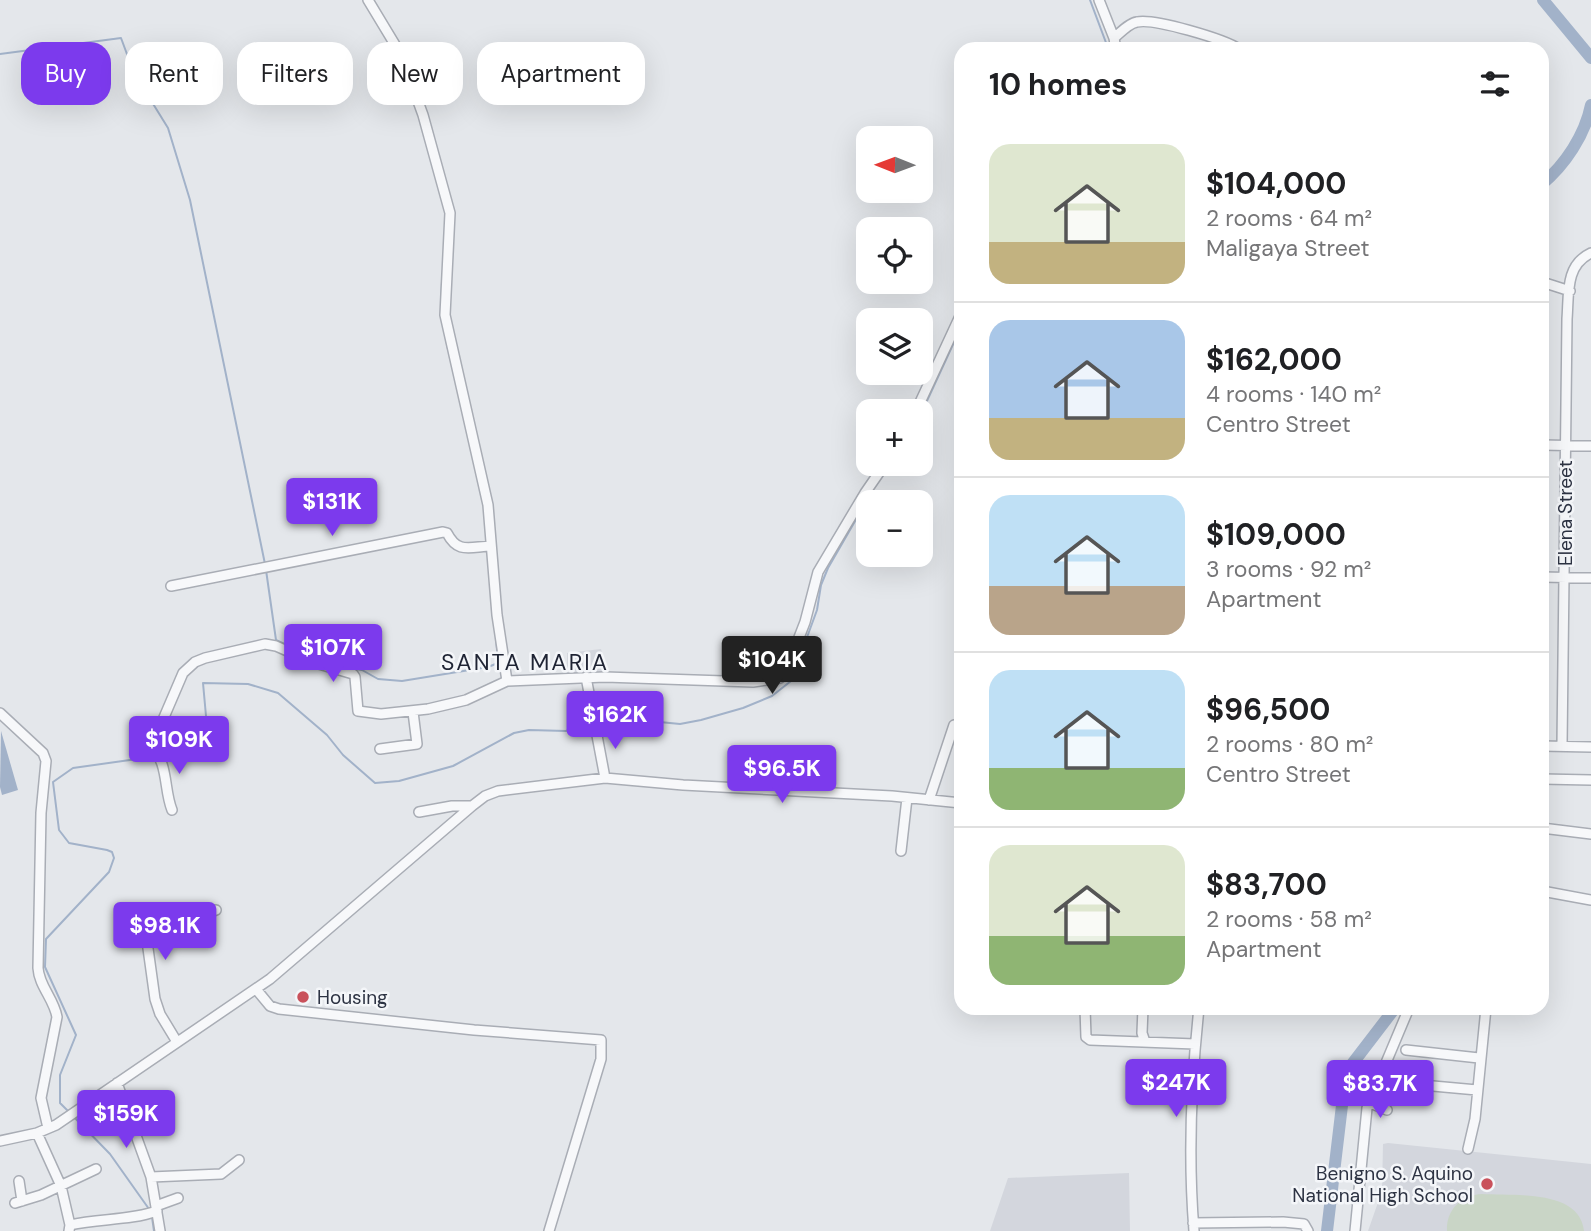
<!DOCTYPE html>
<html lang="en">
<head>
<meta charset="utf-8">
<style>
  :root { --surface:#fff; --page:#f6f6f6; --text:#202124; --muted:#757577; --line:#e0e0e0; --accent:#7c3aed }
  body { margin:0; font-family:"DM Sans",sans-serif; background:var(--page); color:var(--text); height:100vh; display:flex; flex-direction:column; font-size:26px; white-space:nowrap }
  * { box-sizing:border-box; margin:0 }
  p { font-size:23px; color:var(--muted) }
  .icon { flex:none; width:38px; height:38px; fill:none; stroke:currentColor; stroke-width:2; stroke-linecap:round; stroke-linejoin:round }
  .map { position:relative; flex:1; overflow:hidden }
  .details { position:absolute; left:954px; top:42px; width:595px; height:973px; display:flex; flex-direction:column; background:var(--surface); border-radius:21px; box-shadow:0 7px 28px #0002 }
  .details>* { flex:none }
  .hud { position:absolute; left:21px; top:42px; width:665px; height:63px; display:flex; gap:14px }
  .needle { width:46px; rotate:271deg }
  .controls { position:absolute; left:856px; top:126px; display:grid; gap:14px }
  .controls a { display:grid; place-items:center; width:77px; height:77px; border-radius:14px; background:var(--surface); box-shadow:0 7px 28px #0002; font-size:35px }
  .price { position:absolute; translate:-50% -60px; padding:0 16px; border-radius:7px; background:var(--accent); color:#fff; font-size:23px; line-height:46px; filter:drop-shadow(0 2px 4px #0008) }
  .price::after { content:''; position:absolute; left:50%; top:42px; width:21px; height:16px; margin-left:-10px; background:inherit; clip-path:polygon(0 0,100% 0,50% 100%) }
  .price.current { background:#222; color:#fff }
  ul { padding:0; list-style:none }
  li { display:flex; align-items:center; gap:21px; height:175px; padding:0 35px }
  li+li { border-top:2px solid var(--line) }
  li span { display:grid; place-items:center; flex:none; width:196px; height:140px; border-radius:21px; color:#555 }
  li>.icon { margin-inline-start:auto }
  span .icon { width:84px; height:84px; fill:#fffc; stroke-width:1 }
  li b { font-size:30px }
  h2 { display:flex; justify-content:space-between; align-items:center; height:84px; padding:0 35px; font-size:30px }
  .chip { padding:0 24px; border-radius:21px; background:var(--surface); box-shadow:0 7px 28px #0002; font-size:24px; line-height:63px }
  .chip.current { background:var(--accent); color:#fff }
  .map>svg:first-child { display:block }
  .built { fill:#d3d6dd }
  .green { fill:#c9d5c6 }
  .water { fill:#a2b2c9 }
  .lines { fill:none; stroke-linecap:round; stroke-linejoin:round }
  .stream { stroke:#a2b2c9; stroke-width:2 }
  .river { stroke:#a2b2c9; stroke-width:12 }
  .minor-casing { stroke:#a9adb5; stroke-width:12 }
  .minor { stroke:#f7f8fa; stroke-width:9 }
  .poi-dot { fill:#c9515b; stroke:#f4f6f9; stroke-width:2.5 }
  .labels { text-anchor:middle; stroke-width:5; stroke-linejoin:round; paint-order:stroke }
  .street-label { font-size:19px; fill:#2d3343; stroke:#f4f6f9 }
  .poi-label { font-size:19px; fill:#2d3343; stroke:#f4f6f9; text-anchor:start }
  .quarter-label { font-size:23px; letter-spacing:2px; fill:#1f2434; stroke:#f4f6f9 }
</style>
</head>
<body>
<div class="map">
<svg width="1591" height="1231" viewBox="0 0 1591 1231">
  <rect width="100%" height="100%" fill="#e4e7eb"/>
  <path class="built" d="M601 649 608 674 567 675V653Z
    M1388 1143 1591 1164V1231H1368L1382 1191 1383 1144Z
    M1129 1173 1130 1231H990L1008 1178Z"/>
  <path class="green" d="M1482 1194C1513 1196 1580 1189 1584 1231H1447C1446 1210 1461 1195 1482 1194Z"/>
  <path class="water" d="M1 731 18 790 2 795 0 787Z"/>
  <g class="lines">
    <path class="stream" d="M1090 0 1108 48
      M0 54 121 38 134 73 168 128 190 200 265 564
      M441 304 442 282
      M445 334 448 349
      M920 416 961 327
      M886 471 892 464
      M266 570 276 640 305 654
      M339 666 362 670 378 679 402 681 488 667 498 663 496 637
      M597 720 609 717 680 724 701 720 743 708 772 696 791 681 817 610 821 585 828 568 873 490
      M159 753 166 751 177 729 201 725 206 716 203 683 248 684 278 693 327 735 343 755 375 783 399 781 453 766 514 733 529 730 566 731 592 722
      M69 1112 60 1103V1075L76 1035 45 967 46 939 109 872 114 858 112 852 107 850 69 843 59 830 53 782 73 768 137 759 154 754
      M73 1116 110 1154 149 1209
      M152 1217 154 1231"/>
    <path class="river" d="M1543 0 1591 58
      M1542 184C1565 165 1585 135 1591 105
      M1327 1231 1346 1072 1395 1008"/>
    <defs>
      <path id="minor" d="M368 0 397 48 407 71 423 115 450 213 445 315 488 505 497 615 507 681
        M1099 0 1114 38 1115 44 1111 49
        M1114 38C1120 33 1129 23 1137 22 1154 18 1224 39 1239 49
        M1542 282 1570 291
        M916 411 961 314
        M1542 445 1591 446
        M1542 577 1591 578
        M171 586 443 532 447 533C458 554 469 547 491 546
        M586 677 605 778
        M0 713 43 753 46 761 41 813 38 968C39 986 54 999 57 1017L41 1098 48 1128
        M1542 746 1591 747
        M1562 746 1567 319C1569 294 1565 265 1591 253
        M380 749 417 744 413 712
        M1542 779 1591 780
        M929 800 954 725
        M172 810C166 795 167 779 162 764 158 753 152 747 156 736L183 673 195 662 205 658 265 644 276 646 312 662 353 674 355 677 358 711 381 714 428 709 466 700 507 681 605 677 753 682 780 678 786 671 805 622 818 572 865 493 885 464
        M419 812 452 806H472
        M1542 828 1591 834
        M901 851 907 798
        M1542 891 1591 900
        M256 989 270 1006 279 1009 474 1030 601 1040V1059L549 1231
        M1085 1008 1086 1037 1090 1040 1195 1044
        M1143 1008 1142 1033 1145 1042
        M177 1042 160 1014 155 999 146 934 148 932 166 933 187 920 216 910
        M1406 1050 1479 1058
        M117 1083 151 1177 160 1231
        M1411 1084 1477 1090
        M1368 1102 1387 1110
        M37 1133 61 1186 70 1225 69 1231
        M0 1141 37 1133 56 1125 270 979 472 806 485 796 498 791 605 778 683 785 892 796 961 803
        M1468 1149 1475 1119 1486 1008
        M151 1177 221 1174 239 1160
        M19 1181 22 1201
        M15 1203 41 1195 96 1169
        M156 1206 178 1198
        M1193 1223 1283 1222 1304 1224 1308 1231
        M70 1225C99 1218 129 1221 157 1211
        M1194 1231C1188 1157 1191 1082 1199 1008
        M1355 1231 1367 1108 1409 1008"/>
    </defs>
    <use href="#minor" class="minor-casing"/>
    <use href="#minor" class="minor"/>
  </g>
  <g class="poi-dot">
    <circle cx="303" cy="997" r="7"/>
    <circle cx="1487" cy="1184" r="7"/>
  </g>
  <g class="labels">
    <g class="street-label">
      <text transform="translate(1565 513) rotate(-90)" y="7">Elena Street</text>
    </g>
    <g class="poi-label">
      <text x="317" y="1004">Housing</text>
      <text x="1473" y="1180" text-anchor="end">Benigno S. Aquino<tspan x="1473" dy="22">National High School</tspan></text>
    </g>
    <g class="quarter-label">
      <text x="525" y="670">SANTA MARIA</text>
    </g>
  </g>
</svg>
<div class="controls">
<a><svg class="needle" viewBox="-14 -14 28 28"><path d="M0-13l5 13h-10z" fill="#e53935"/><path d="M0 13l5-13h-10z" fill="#757577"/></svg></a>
<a><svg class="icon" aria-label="locate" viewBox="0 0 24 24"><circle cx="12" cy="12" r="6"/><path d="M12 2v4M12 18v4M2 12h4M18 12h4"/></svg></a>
<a><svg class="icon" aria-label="layers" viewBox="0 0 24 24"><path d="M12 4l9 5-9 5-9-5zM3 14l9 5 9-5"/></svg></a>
<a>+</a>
<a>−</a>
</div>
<b class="price" style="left:332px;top:538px">$131K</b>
<b class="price" style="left:333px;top:684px">$107K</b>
<b class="price current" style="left:772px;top:696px">$104K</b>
<b class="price" style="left:615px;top:751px">$162K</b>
<b class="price" style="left:179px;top:776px">$109K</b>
<b class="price" style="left:782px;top:805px">$96.5K</b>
<b class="price" style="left:165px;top:962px">$98.1K</b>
<b class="price" style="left:1176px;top:1119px">$247K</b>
<b class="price" style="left:1380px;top:1120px">$83.7K</b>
<b class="price" style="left:126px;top:1150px">$159K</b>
<div class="hud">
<a class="chip current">Buy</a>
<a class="chip">Rent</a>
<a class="chip">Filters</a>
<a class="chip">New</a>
<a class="chip">Apartment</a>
</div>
<section class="details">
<h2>10 homes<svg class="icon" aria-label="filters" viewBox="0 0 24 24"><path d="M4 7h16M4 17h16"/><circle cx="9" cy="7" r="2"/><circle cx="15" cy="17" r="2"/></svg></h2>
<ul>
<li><span style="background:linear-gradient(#dfe7d0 70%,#c2b280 0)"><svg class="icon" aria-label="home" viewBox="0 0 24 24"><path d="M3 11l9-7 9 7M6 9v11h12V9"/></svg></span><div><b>$104,000</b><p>2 rooms · 64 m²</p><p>Maligaya Street</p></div></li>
<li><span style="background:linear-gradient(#a9c7e8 70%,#c2b280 0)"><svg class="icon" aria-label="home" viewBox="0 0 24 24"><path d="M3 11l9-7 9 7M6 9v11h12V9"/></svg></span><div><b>$162,000</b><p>4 rooms · 140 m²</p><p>Centro Street</p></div></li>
<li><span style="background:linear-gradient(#bfe0f5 65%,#b9a48a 0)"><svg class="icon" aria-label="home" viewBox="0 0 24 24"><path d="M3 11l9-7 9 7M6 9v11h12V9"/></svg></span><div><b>$109,000</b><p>3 rooms · 92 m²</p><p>Apartment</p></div></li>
<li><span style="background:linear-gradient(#bfe0f5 70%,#8fb573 0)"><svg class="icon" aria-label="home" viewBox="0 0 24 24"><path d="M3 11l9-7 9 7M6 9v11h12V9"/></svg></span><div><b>$96,500</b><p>2 rooms · 80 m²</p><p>Centro Street</p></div></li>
<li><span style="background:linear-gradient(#dfe7d0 65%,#8fb573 0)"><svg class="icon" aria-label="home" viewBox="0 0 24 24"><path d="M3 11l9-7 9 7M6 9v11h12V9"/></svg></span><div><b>$83,700</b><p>2 rooms · 58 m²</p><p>Apartment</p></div></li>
</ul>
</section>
</div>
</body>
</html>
